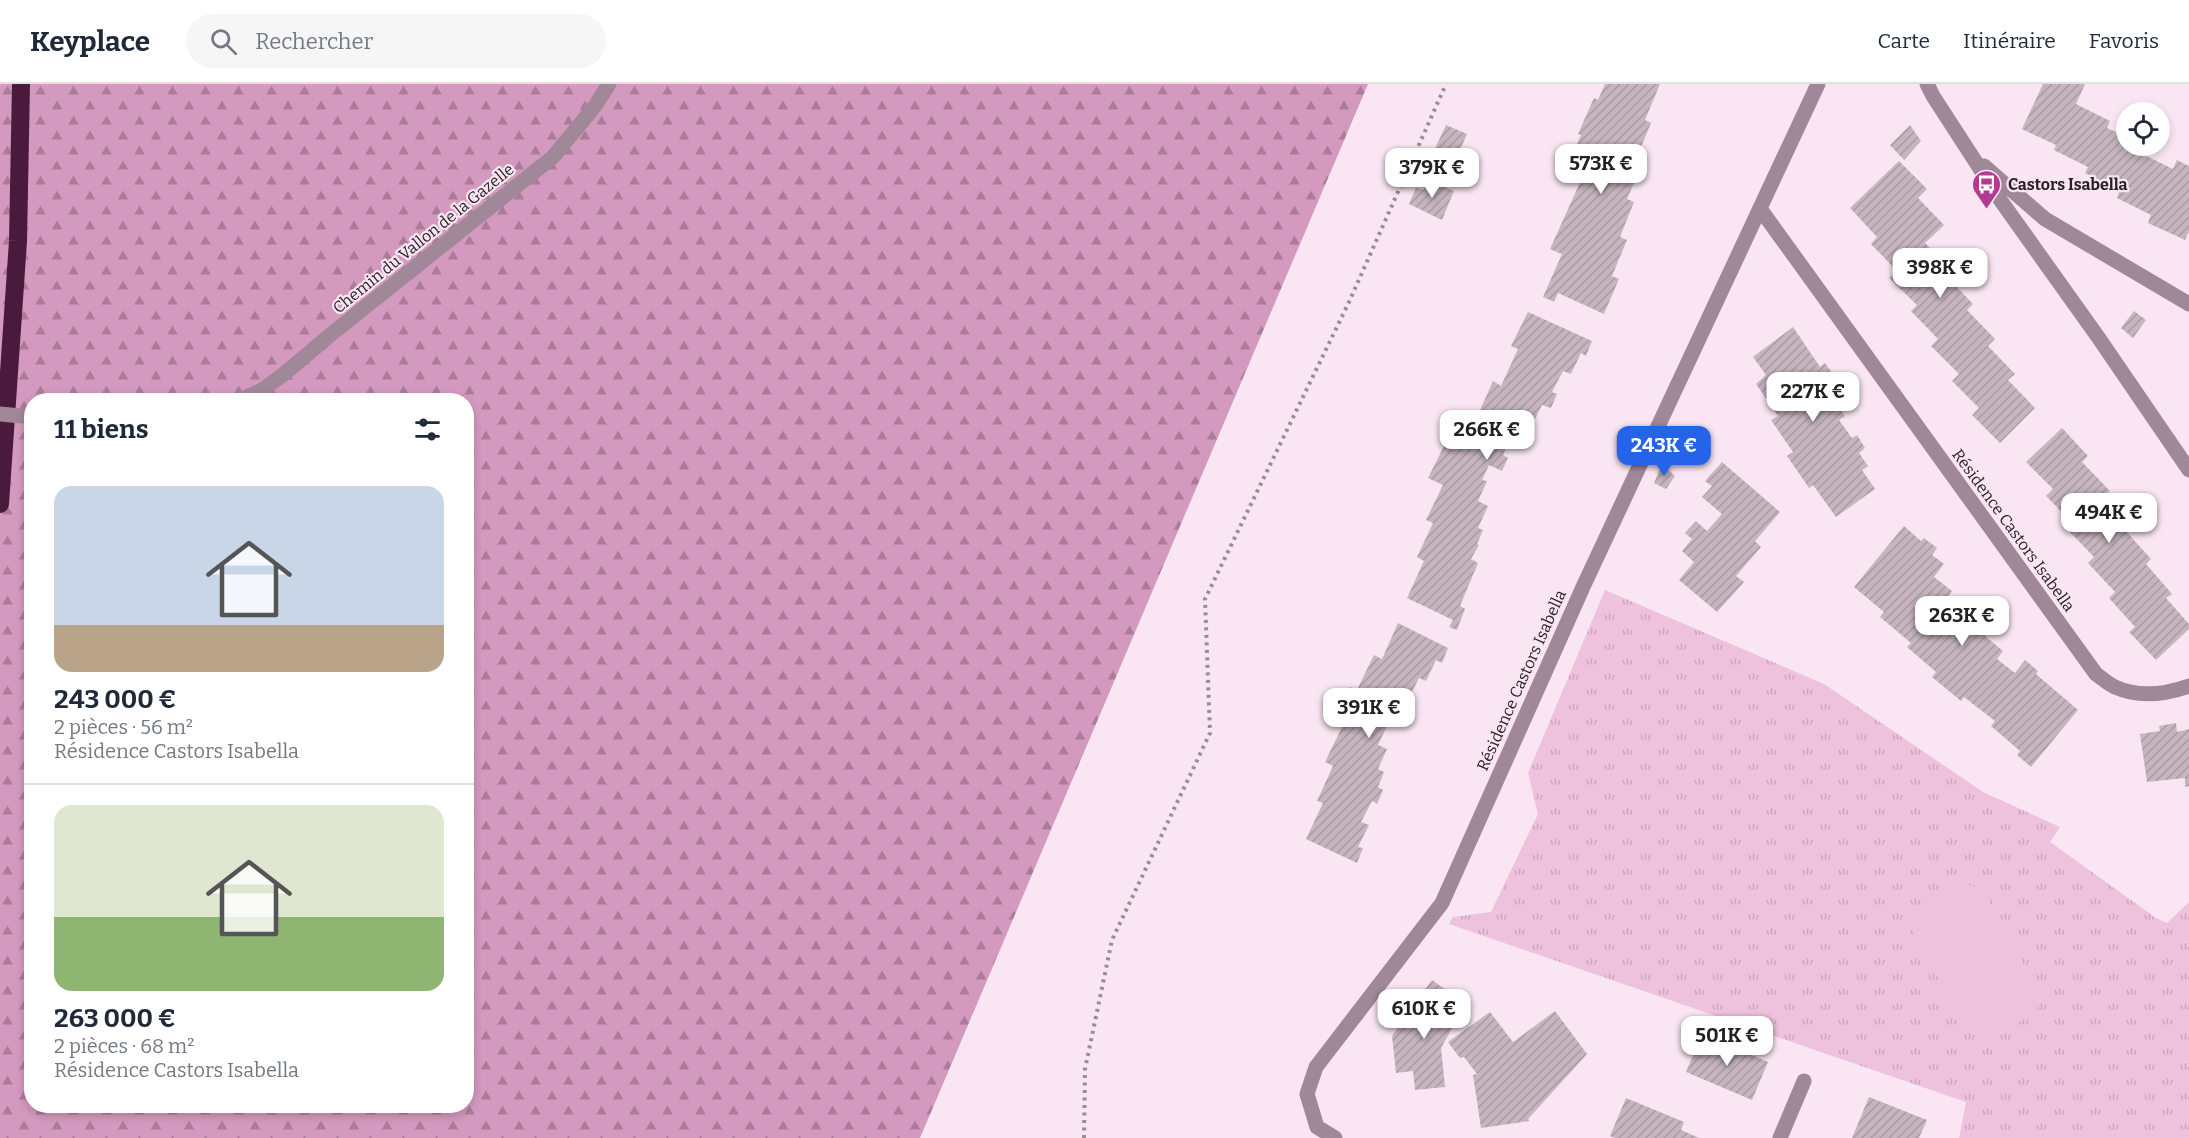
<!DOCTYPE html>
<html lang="fr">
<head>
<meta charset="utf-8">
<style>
  :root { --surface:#fff; --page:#f6f6f7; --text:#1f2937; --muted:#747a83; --line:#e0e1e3; --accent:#2563eb }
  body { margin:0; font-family:Bitter,serif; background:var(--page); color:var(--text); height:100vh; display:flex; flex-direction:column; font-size:22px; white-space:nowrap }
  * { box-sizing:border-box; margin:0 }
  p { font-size:20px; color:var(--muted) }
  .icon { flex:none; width:33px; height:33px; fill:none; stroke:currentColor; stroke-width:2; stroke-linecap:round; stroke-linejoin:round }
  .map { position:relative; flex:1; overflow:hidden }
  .panel { position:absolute; left:24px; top:309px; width:450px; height:720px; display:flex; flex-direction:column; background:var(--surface); border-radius:24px; box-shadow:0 3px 9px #0003 }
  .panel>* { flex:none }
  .tools { position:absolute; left:2116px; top:18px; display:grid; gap:12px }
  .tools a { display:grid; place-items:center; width:54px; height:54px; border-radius:50%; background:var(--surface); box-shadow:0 3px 9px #0003; font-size:30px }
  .price { position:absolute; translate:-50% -51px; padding:0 14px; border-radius:12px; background:#fff; color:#222; font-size:20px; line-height:39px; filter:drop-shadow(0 2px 3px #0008) }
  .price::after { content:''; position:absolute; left:50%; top:36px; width:18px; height:14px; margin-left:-9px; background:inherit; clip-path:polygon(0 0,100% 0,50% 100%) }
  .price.active { background:var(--accent); color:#fff }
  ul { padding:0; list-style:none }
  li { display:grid; align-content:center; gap:12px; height:318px; padding:0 30px }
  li+li { border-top:2px solid var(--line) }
  li span { display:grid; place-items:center; height:186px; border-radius:18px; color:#555 }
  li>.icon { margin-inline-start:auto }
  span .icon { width:108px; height:108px; fill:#fffc; stroke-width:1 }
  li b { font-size:26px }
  h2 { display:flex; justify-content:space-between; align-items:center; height:72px; padding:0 30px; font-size:26px }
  header { display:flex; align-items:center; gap:36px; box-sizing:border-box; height:84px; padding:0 30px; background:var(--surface); border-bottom:2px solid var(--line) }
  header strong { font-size:28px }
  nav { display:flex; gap:33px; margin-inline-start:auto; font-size:21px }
  .search { width:420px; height:54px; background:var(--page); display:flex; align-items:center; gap:15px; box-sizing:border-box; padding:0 21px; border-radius:33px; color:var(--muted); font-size:22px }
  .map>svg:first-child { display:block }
  .grass { fill:url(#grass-tufts) }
  .forest { fill:url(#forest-firs); fill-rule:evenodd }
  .pitch { fill:#eec1dd }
  .building { fill:url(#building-hatch) }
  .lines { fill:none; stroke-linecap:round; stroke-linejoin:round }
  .path { stroke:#998c94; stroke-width:4; stroke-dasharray:3 4.5; stroke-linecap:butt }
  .minor { stroke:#a18898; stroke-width:15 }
  .highway { stroke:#491a3b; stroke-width:18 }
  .minor-bridge { stroke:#a18898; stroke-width:15 }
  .labels { text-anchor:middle; stroke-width:4.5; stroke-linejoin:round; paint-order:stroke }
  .poi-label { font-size:16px; font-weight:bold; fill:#282125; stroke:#f9e6f2; text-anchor:start }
  .street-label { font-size:16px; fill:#282125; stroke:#f9e6f2 }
</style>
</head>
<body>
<header>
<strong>Keyplace</strong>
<div class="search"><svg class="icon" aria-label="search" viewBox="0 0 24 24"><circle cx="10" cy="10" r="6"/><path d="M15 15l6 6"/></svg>Rechercher</div>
<nav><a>Carte</a><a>Itinéraire</a><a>Favoris</a></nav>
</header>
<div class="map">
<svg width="2189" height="1054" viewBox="0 0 2189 1054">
  <defs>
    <pattern id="grass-tufts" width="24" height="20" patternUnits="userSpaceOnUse" patternTransform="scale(1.5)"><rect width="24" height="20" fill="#eec1dd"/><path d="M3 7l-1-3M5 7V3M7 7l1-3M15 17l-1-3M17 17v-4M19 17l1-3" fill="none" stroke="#cca6be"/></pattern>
    <pattern id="forest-firs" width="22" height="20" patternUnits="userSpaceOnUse" patternTransform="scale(1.5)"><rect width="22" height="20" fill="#d399be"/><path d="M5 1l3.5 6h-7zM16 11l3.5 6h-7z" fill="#ab7c9a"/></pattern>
    <pattern id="building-hatch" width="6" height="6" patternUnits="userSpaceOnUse" patternTransform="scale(1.5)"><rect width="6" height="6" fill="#c6b4bf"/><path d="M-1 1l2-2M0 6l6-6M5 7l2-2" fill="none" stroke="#aa9aa4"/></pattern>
  </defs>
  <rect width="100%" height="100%" fill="#f9e6f2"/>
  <path class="grass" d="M1605 506 1824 600 1983 708 2060 743 2050 758 2156 834 2167 839 2189 818V1054H1959L1966 1018 1449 840 1453 833 1491 828 1538 730 1528 689Z"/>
  <path class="forest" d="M0 0H1368L920 1054H0ZM32 316H466V1022H32Z"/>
  <path class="pitch" d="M1959 799 1982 804 2041 912 2036 929 1992 952 1968 947 1910 843 1920 820Z"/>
  <path class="building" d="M1605 0H1660L1645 36 1651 39 1636 75 1643 78 1627 115 1634 118 1620 153 1627 156 1612 192 1619 195 1604 230 1558 209 1554 218 1543 213 1562 170 1550 165 1582 94 1565 87 1581 51 1578 50 1594 14 1598 16Z
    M2043 0H2085L2076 20 2110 37 2107 44 2127 53V62H2141L2138 68 2173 85 2177 76 2189 82V147L2185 156 2148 139 2151 131 2117 114 2120 106 2085 89 2088 83 2054 66 2056 61 2022 45Z
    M1446 41 1467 50 1455 77 1433 69Z
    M1910 41 1921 57 1904 76 1890 61Z
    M1899 77 1927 105 1918 114 1944 141 1925 159 1953 187 1947 193 1973 220 1967 226 1995 255 1988 262 2015 290 2008 296 2035 324 2000 359 1972 331 1979 324 1952 297 1959 290 1931 262 1938 255 1911 227 1917 221 1889 194 1897 187 1871 160 1877 153 1850 124Z
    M1428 96 1454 107 1442 136 1409 120 1416 104 1424 106Z
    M2134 227 2146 236 2133 254 2121 244Z
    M1528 228 1592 257 1586 272 1581 269 1571 290 1563 287 1552 308 1557 310 1551 324 1542 321 1535 335 1530 333 1521 354 1512 350 1503 371 1508 374 1502 387 1489 381 1482 396 1487 397 1478 417 1488 422 1478 444 1483 446 1477 460 1479 461 1471 475 1478 479 1460 522 1465 525 1457 546 1449 543 1453 536 1407 514 1424 477 1417 473 1433 439 1426 436 1443 401 1428 394 1445 360 1452 363 1468 329 1477 333 1493 297 1501 302 1518 265 1511 262Z
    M1793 243 1820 283 1825 279 1834 292 1827 297 1837 311 1832 314 1845 332 1839 336 1852 354 1857 351 1865 364 1859 369 1868 382 1862 386 1875 405 1836 433 1813 401 1809 404 1787 372 1793 368 1771 336 1778 332 1756 300 1766 291 1753 273Z
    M2062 344 2088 372 2082 378 2110 407 2104 412 2129 440 2124 445 2151 475 2146 480 2172 510 2166 514 2189 540V545L2156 576 2129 548 2135 543 2109 514 2115 508 2088 479 2094 473 2068 446 2074 440 2046 412 2053 405 2026 378Z
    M1722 378 1780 428 1755 457 1761 463 1736 492 1744 498 1717 528 1679 496 1694 478 1682 467 1692 455 1685 449 1696 437 1707 447 1722 430 1702 413 1712 402 1705 397Z
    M1662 380 1675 392 1666 405 1654 399Z
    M1904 442 1921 457 1924 454 1937 464 1932 471 1944 480 1934 493 1952 507 1948 514 1965 528 1975 516 1988 525 1985 529 1996 538 1985 552 2003 567 1997 575 2015 589 2025 576 2038 587 2036 590 2078 626 2031 683 2017 671 2020 667 1991 642 1995 637 1964 613 1961 617 1932 593 1936 588 1907 563 1911 559 1880 533 1884 528 1854 503Z
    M1398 539 1448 564 1442 579 1436 576 1426 597 1419 594 1409 614 1415 616 1408 631 1401 627 1394 642 1388 640 1378 661 1387 665 1378 685 1384 688 1378 703 1383 706 1377 720 1372 717 1361 738 1369 741 1358 763 1363 764 1357 779 1306 755 1323 719 1317 717 1333 682 1325 678 1342 643 1333 639 1350 603 1357 606 1374 571 1382 575Z
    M2176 639 2177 648 2189 645V702L2185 703V694L2147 698 2140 650 2160 647 2159 642Z
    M1432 896 1449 908 1437 923 1456 937 1441 964 1445 1003 1415 1006 1413 987 1396 989 1392 952 1402 938 1404 939 1406 934 1410 931 1408 929Z
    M1555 927 1587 970 1528 1035 1529 1037 1481 1044 1473 991 1477 990 1464 973 1460 974 1448 958 1490 928 1513 958Z
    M1702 950 1768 978 1752 1016 1686 988Z
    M1869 1013 1927 1036 1919 1054H1852Z
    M1626 1014 1684 1038 1681 1046 1699 1054H1615L1610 1052Z"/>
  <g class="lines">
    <path class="path" d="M1084 1054 1085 985 1112 856 1210 649 1205 515 1349 218 1446 0"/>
    <path class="minor" d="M1927 0 1933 12 2001 117 2098 253 2189 386
      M1984 82 2045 135 2189 220
      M1761 126 2096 590C2102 594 2108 600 2115 603 2139 614 2166 610 2189 602
      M240 316 262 306 284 290 329 252 553 73 595 22 609 0
      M1335 1054 1317 1043 1307 1010 1316 983 1442 819 1583 503 1818 0
      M1780 1054 1804 997"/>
    <path class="highway" d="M0 420 18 157 21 0"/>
    <path class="minor-bridge" d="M0 330 32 333"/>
  </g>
  <defs>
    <symbol id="bus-pin" viewBox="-11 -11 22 30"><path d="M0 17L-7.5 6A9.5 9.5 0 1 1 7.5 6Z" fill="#b23b91" stroke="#f9e6f2"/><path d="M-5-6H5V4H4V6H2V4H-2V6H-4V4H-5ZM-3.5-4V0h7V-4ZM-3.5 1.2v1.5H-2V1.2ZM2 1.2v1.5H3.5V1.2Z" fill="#fff"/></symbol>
  </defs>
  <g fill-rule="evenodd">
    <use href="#bus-pin" x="1970" y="84" width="33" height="45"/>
  </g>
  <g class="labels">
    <g class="poi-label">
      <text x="2008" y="106">Castors Isabella</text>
    </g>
    <g class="street-label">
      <text transform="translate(423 154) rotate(-39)" y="6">Chemin du Vallon de la Gazelle</text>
      <text transform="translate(2014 446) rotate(54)" y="6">Résidence Castors Isabella</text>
      <text transform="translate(1521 596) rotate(-66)" y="6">Résidence Castors Isabella</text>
    </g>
  </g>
</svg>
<div class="tools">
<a><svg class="icon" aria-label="locate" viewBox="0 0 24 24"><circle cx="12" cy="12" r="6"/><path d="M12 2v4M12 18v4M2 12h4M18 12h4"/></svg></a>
</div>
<b class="price" style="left:1601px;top:111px">573K €</b>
<b class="price" style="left:1432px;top:115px">379K €</b>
<b class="price" style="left:1940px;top:215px">398K €</b>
<b class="price" style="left:1813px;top:339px">227K €</b>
<b class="price" style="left:1487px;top:377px">266K €</b>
<b class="price active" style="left:1664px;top:393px">243K €</b>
<b class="price" style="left:2109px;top:460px">494K €</b>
<b class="price" style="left:1962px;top:563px">263K €</b>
<b class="price" style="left:1369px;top:655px">391K €</b>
<b class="price" style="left:1424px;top:956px">610K €</b>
<b class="price" style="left:1727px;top:983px">501K €</b>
<section class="panel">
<h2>11 biens<svg class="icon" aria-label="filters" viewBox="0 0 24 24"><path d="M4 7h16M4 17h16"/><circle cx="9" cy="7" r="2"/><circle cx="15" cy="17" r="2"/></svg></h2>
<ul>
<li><span style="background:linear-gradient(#c9d6e8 75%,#b9a48a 0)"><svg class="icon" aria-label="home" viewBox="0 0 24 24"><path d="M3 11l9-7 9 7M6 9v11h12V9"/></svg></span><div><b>243 000 €</b><p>2 pièces · 56 m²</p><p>Résidence Castors Isabella</p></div></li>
<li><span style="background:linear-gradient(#dfe7d0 60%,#8fb573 0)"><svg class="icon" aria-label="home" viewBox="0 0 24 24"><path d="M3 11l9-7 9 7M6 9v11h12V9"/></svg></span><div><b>263 000 €</b><p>2 pièces · 68 m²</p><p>Résidence Castors Isabella</p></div></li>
</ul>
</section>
</div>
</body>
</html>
